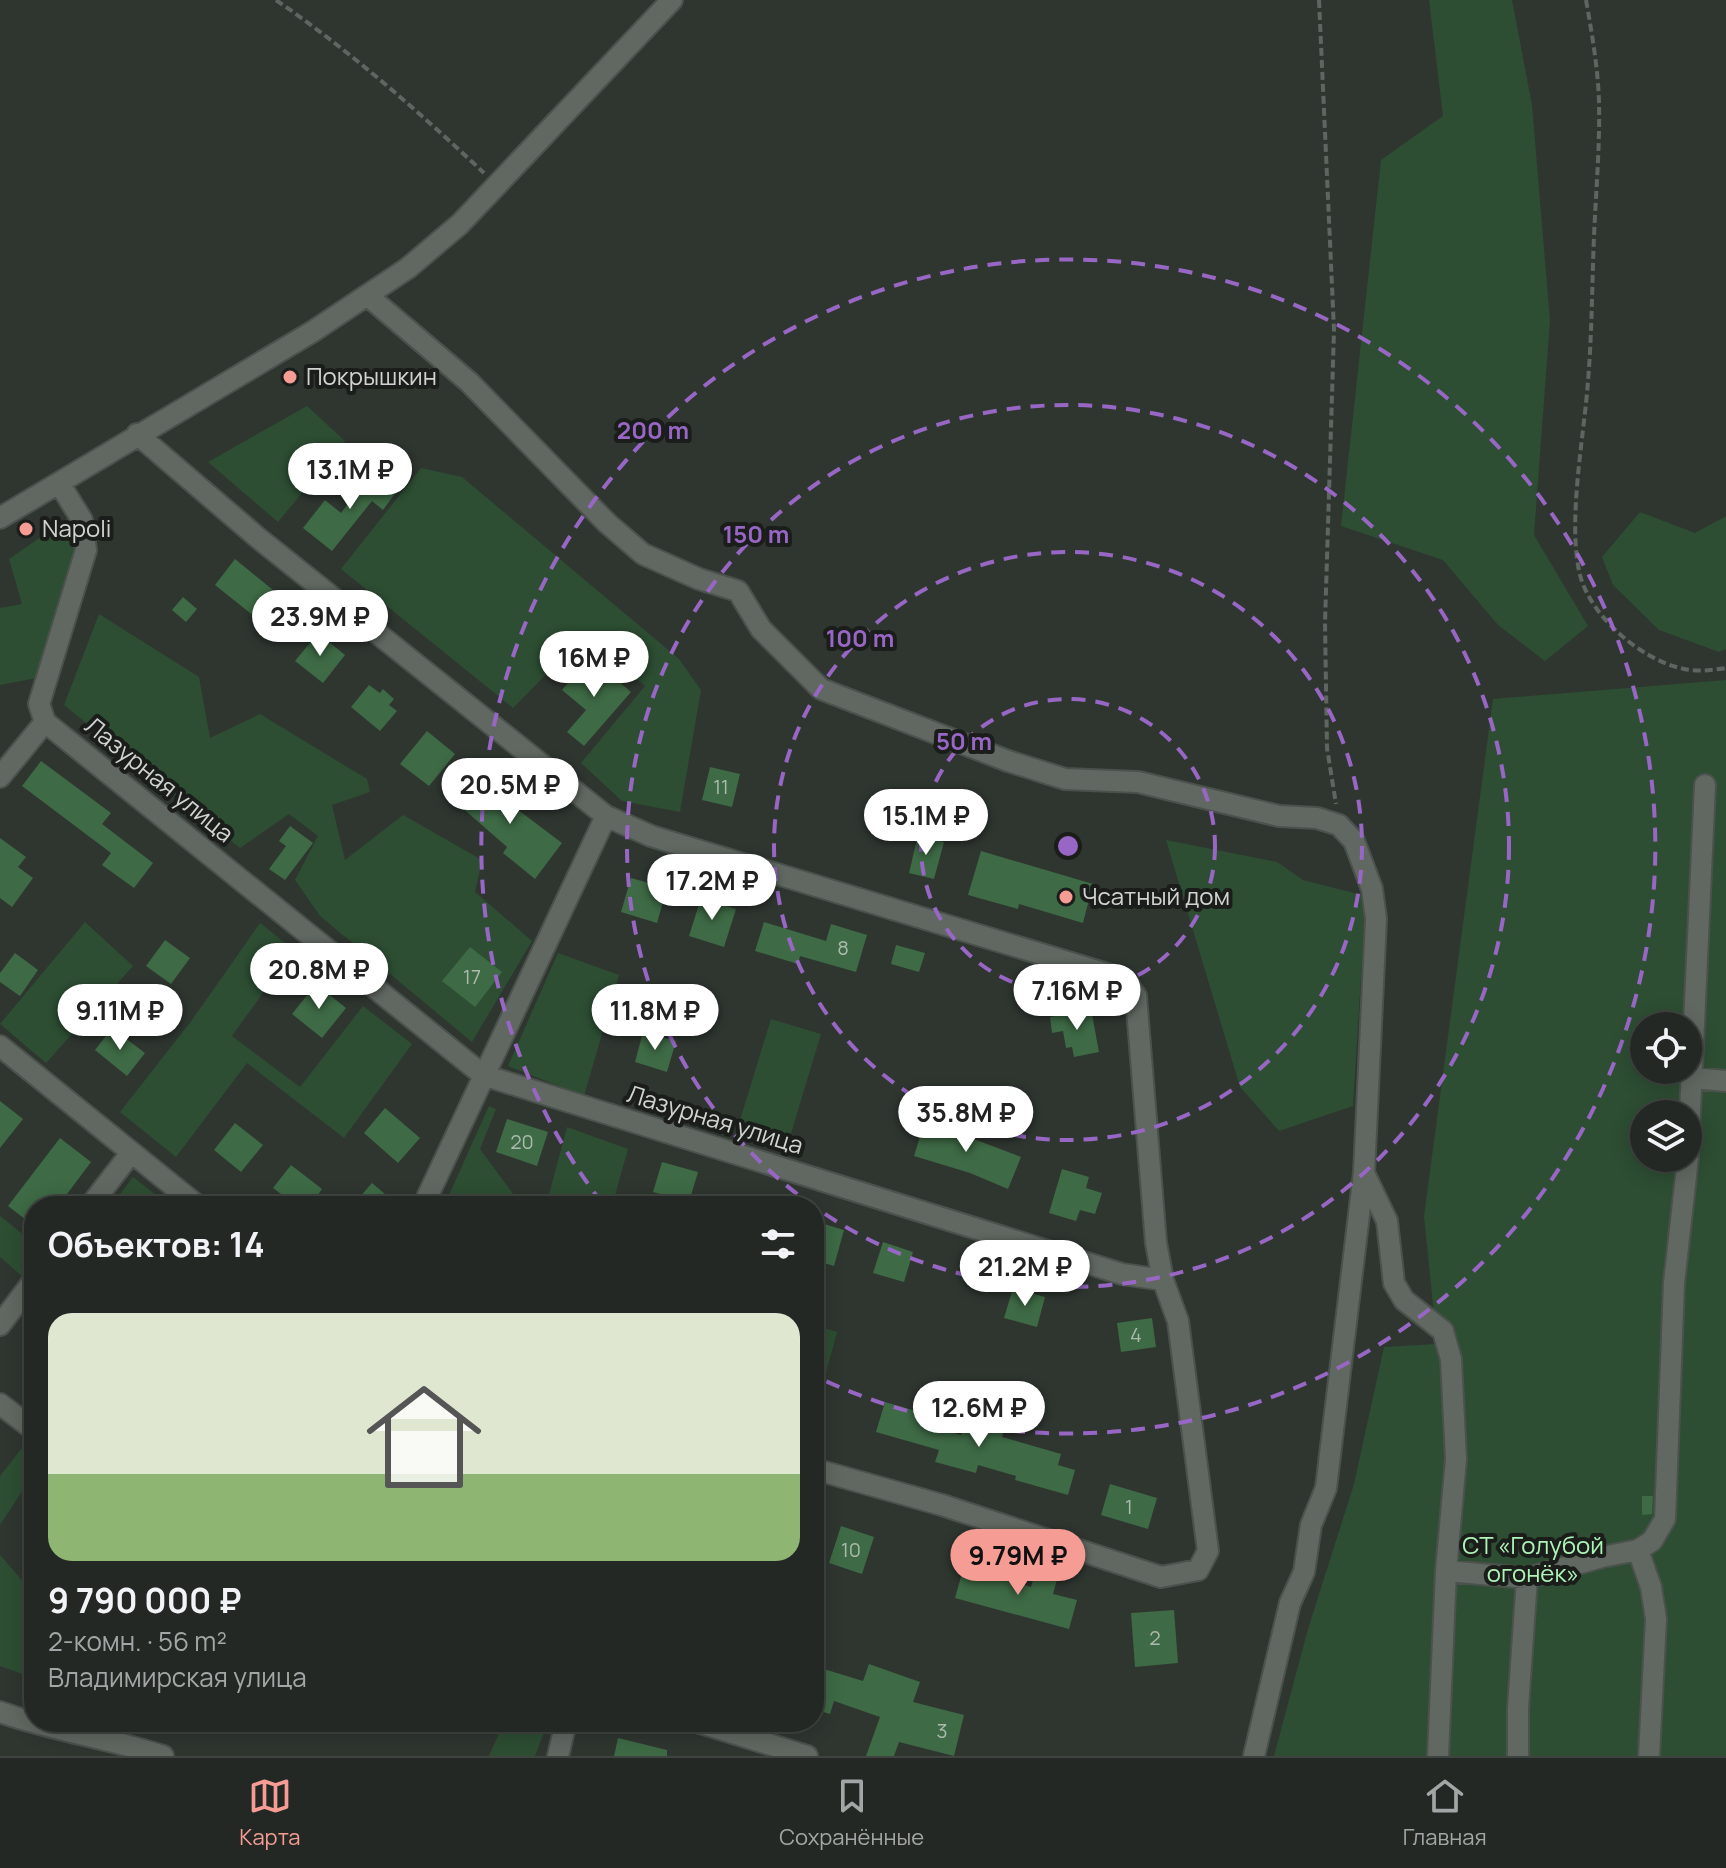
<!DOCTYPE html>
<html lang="ru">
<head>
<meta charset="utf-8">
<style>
  :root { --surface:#232824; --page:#2f3431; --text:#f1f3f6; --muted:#a3a6a6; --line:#404441; --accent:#f59c94 }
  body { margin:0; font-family:Manrope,sans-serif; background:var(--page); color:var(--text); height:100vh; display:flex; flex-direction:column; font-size:30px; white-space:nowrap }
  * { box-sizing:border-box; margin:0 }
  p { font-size:26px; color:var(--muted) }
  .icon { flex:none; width:44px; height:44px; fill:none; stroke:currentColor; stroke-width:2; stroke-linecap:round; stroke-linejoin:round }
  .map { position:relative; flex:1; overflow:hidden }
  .side { position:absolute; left:24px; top:1196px; width:800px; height:536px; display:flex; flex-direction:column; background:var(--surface); border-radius:32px; box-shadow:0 4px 20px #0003,0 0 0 2px var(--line) }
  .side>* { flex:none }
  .tools { position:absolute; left:1630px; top:1012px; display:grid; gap:16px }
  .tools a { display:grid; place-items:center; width:72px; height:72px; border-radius:50%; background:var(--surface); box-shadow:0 4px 20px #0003,0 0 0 2px var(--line); font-size:40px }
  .price { position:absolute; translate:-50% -68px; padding:0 18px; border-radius:28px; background:#fff; color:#222; font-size:26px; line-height:52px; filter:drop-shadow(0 2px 4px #0008) }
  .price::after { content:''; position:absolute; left:50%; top:48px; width:24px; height:18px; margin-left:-12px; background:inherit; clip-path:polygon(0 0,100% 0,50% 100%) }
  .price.selected { background:var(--accent); color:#111 }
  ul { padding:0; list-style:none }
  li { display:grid; align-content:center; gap:16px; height:424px; padding:0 24px }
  li span { display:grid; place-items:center; height:248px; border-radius:24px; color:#555 }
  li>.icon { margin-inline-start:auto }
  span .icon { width:144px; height:144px; fill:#fffc; stroke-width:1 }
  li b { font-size:34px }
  h2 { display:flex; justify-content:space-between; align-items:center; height:96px; padding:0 24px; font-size:34px }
  .dock { display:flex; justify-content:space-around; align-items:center; height:112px; border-top:2px solid var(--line); background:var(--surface); font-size:22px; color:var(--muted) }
  .dock a { display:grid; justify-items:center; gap:4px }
  .dock .selected { color:var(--accent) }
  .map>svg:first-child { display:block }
  .green { fill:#2d4e33; fill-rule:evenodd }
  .building { fill:#3e6a45 }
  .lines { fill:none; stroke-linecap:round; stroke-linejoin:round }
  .minor-casing { stroke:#4b514c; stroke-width:24 }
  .path { stroke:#5f6560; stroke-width:4; stroke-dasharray:8 4; stroke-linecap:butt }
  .minor { stroke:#616861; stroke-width:20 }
  .ring { fill:none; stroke:#9867c5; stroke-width:4; stroke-dasharray:14 10 }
  .poi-dot { fill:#f59c94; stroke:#1a1d1a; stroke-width:3 }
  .labels { text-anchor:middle; stroke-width:8; stroke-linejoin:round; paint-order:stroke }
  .number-label { font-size:20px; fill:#abbaad }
  .poi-label { font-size:24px; fill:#cfd4d0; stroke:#1a1d1a; text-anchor:start }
  .street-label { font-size:24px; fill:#cfd4d0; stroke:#1a1d1a }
  .park-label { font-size:24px; fill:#aef3b8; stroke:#1a1d1a }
  .centre { fill:#9867c5; stroke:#1a1d1a; stroke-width:4 }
  .ring-label { font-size:24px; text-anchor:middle; font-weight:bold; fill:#9867c5; stroke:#1a1d1a; stroke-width:8; stroke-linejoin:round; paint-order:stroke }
</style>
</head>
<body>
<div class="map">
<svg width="1726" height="1756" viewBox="0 0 1726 1756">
  <rect width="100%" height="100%" fill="#2f3630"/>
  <path class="green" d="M1429 0H1512L1532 105 1550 320 1534 535 1588 626 1545 661 1498 625 1443 560 1341 526 1381 160 1443 116Z
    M307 406 345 441 278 522 208 462Z
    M421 468 462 477 679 659 701 690 680 812 622 801 581 763 645 686 584 636 513 708 341 569Z
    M1640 512 1695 533 1726 516V649L1719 652 1659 630 1613 585 1602 557Z
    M74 514 84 554 42 677 0 685V608L22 604 9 559Z
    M99 614 199 677 210 738 260 714 367 779 370 792 332 805 345 860 403 815 482 860 475 892 532 941 472 1042 320 916 295 880 318 836 289 814 240 848 64 705Z
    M1726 680V1756H1274L1308 1629 1354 1484 1384 1347 1437 1344 1424 1216 1493 699ZM1644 1026H1688V1070H1644ZM1644 1114H1688V1158H1644Z
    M1166 840 1277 862 1303 880 1366 896 1353 1106 1279 1131 1240 1087Z
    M85 922 133 966 46 1063 0 1024Z
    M260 923 294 950 232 1036 300 1087 363 1006 412 1044 344 1138 247 1063 176 1157 120 1112 192 1020Z
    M558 953 619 975 584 1096 508 1066Z
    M771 1019 821 1034 786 1150 736 1133Z
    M489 1106 496 1109 480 1149 522 1206H444Z
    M567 1127 628 1149 612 1206H546Z
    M133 1177 170 1206H111Z
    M0 1216 34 1243V1262L23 1277 0 1257Z
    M814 1325 837 1332 824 1380 814 1376Z
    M25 1444 34 1450V1473L0 1525V1476Z
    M0 1555 34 1594V1678L0 1666Z
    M504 1722H548L535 1756H489Z"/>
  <path class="building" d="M374 469 399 488 383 510 372 501 332 551 303 528 325 500 341 513Z
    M235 559 295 608 275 633 215 585Z
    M183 597 197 609 186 622 172 610Z
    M318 633 345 655 323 683 295 661Z
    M590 657 631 692 584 746 567 732 586 710 562 690Z
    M369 685 380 693 383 689 394 699 389 705 397 711 380 731 351 707Z
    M427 731 455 754 429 786 400 764Z
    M41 761 111 813 102 824 153 863 134 888 102 865 111 853 22 786Z
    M710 767 740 774 732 807 702 800Z
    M485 773 515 797 509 803 562 843 535 879 503 853 507 847 459 805Z
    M290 826 313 843 285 880 269 869 286 846 279 841Z
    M918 835 944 842 934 879 909 873Z
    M0 838 26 857 18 867 33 878 12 907 0 898Z
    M981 851 1093 884 1083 923 1019 904 1018 909 968 895Z
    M631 878 667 888 657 923 621 912Z
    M701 898 736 909 724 947 689 936Z
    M764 922 826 941 831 924 867 935 856 972 800 956 798 964 755 951Z
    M165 940 190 958 171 984 146 966Z
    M896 945 925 953 919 972 891 964Z
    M470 947 502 972 475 1007 442 981Z
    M15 953 38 970 20 996 0 982V973Z
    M316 984 346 1008 322 1038 292 1014Z
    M1091 1009 1099 1052 1074 1057 1072 1047 1066 1048 1063 1031 1052 1033 1050 1017Z
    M112 1028 145 1053 127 1076 95 1050Z
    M643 1032 676 1041 667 1072 635 1062Z
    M0 1101 23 1119 0 1148Z
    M385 1108 420 1138 398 1163 364 1133Z
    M926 1118 960 1129 958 1133 1021 1157 1008 1189 970 1173 914 1156Z
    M507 1119 548 1132 537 1166 496 1152Z
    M235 1123 263 1145 241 1172 214 1150Z
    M60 1138 91 1162 58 1206H34V1226L8 1206Z
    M662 1162 698 1172 689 1202 653 1192Z
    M291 1165 322 1189 310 1206H297L273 1188Z
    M1062 1169 1089 1177 1086 1188 1102 1193 1095 1214 1080 1210 1076 1221 1049 1213Z
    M372 1183 399 1206H352Z
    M814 1221 844 1230 834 1266 814 1260Z
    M883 1242 913 1252 904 1282 873 1273Z
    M1013 1288 1045 1297 1037 1327 1004 1318Z
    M1152 1318 1156 1347 1121 1352 1117 1323Z
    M885 1402 926 1414 923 1424 961 1435 967 1416 1005 1427 1002 1437 1061 1454 1058 1465 1075 1470 1068 1495 1015 1480 1016 1476 978 1465 976 1473 935 1462 939 1450 876 1432Z
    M1110 1484 1157 1498 1148 1529 1101 1515Z
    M1642 1496H1653L1652 1514 1642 1515Z
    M841 1526 874 1537 862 1574 829 1563Z
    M964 1566 1031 1587 1036 1570 1058 1576 1053 1594 1077 1600 1069 1629 955 1598Z
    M1174 1610 1178 1663 1135 1667 1131 1613Z
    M869 1664 920 1682 913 1702 964 1715 954 1756 899 1742 894 1756H866L880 1717 834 1701 830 1714 814 1709V1666L863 1681Z
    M618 1738 667 1750V1756H614Z"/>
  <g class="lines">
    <defs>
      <path id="minor" d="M368 296 469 382 607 523 643 554 699 579 738 591 761 629 821 689 1008 761 1065 779 1138 782 1279 816 1317 818 1339 825 1354 841 1372 889 1376 919 1364 1173 1387 1221 1394 1283 1404 1300 1443 1331 1451 1359 1456 1459 1446 1571 1438 1756
        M137 434 257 537 606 816 651 836 1124 979 1136 996 1156 1243 1163 1280
        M0 518 312 332 408 268 460 224 672 0
        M45 722 39 704 86 550 82 520 59 483
        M0 777 45 722 483 1075 1122 1274 1163 1280 1178 1321 1208 1551 1198 1570 1161 1577 942 1505 814 1469
        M0 1046 198 1206
        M1691 1078 1726 1081
        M1688 1155 1705 785
        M90 1206 131 1153
        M423 1206 606 816
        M0 1325 34 1280
        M0 1404 34 1430
        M1638 1550 1651 1587 1656 1619 1649 1756
        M1446 1571 1527 1578 1602 1557 1638 1550 1652 1541 1665 1519 1674 1283 1688 1158
        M0 1712C53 1731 109 1738 163 1756
        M697 1722 807 1756
        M558 1756 566 1722
        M1254 1756 1290 1603 1304 1572 1311 1525 1326 1488 1364 1173
        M1518 1756V1708L1527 1578"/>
    </defs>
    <use href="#minor" class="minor-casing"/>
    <path class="path" d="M276 0C350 51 418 111 484 173
      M1319 0 1334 330 1325 623 1327 748 1336 804
      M1586 0C1592 34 1598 68 1599 102 1600 146 1596 191 1594 236 1592 284 1592 333 1588 381 1584 438 1567 521 1580 575 1591 617 1641 660 1684 669 1698 672 1712 670 1726 668"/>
    <use href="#minor" class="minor"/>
  </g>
  <g class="ring">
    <circle cx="1068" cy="846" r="147"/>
    <circle cx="1068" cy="846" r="294"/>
    <circle cx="1068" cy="846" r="441"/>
    <path d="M602 1203A587 587 0 1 1 815 1376"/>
  </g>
  <g class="poi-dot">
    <circle cx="290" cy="377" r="8"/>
    <circle cx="26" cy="529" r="8"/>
    <circle cx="1066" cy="897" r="8"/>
  </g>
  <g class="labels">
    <g class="number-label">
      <text x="721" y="794">11</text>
      <text x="843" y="955">8</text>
      <text x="472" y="984">17</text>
      <text x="522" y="1149">20</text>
      <text x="1136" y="1342">4</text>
      <text x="1129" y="1514">1</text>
      <text x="851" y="1557">10</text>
      <text x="1155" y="1645">2</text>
      <text x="942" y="1738">3</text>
    </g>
    <g class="poi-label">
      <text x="306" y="385">Покрышкин</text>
      <text x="42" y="537">Napoli</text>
      <text x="1082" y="905">Чсатный дом</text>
    </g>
    <g class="street-label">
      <text transform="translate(159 780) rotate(39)" y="8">Лазурная улица</text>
      <text transform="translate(715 1120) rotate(17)" y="8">Лазурная улица</text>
    </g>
    <g class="park-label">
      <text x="1533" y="1554">СТ «Голубой<tspan x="1533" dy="28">огонёк»</tspan></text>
    </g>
  </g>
  <circle cx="1068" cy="846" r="12" class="centre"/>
  <g class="ring-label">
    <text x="653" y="439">200 m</text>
    <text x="756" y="543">150 m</text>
    <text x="860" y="647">100 m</text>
    <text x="964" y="750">50 m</text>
  </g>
</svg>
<div class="tools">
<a><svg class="icon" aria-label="locate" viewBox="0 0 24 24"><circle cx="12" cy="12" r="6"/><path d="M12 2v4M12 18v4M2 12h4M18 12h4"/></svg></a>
<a><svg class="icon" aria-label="layers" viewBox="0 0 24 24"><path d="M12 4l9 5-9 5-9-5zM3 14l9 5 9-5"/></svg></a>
</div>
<b class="price" style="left:350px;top:511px">13.1M ₽</b>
<b class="price" style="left:320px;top:658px">23.9M ₽</b>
<b class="price" style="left:594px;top:699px">16M ₽</b>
<b class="price" style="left:510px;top:826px">20.5M ₽</b>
<b class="price" style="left:926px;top:857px">15.1M ₽</b>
<b class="price" style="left:712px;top:922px">17.2M ₽</b>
<b class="price" style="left:319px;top:1011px">20.8M ₽</b>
<b class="price" style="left:1077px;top:1032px">7.16M ₽</b>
<b class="price" style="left:120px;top:1052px">9.11M ₽</b>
<b class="price" style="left:655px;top:1052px">11.8M ₽</b>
<b class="price" style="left:966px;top:1154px">35.8M ₽</b>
<b class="price" style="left:1025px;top:1308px">21.2M ₽</b>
<b class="price" style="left:979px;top:1449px">12.6M ₽</b>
<b class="price selected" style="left:1018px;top:1597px">9.79M ₽</b>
<section class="side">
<h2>Объектов: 14<svg class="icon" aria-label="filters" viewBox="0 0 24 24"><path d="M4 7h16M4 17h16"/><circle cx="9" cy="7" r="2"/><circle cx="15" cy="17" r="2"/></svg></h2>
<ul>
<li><span style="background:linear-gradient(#dfe7d0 65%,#8fb573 0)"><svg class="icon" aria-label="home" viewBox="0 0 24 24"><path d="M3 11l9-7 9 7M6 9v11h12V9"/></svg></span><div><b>9 790 000 ₽</b><p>2-комн. · 56 m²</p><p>Владимирская улица</p></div></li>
</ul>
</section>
</div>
<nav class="dock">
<a class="selected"><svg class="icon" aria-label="map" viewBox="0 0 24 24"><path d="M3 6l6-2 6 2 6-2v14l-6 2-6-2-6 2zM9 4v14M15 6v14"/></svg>Карта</a>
<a><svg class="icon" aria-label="saved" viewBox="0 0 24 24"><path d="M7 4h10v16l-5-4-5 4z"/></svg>Сохранённые</a>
<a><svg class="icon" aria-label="home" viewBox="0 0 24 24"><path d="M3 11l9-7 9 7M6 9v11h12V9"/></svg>Главная</a>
</nav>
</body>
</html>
